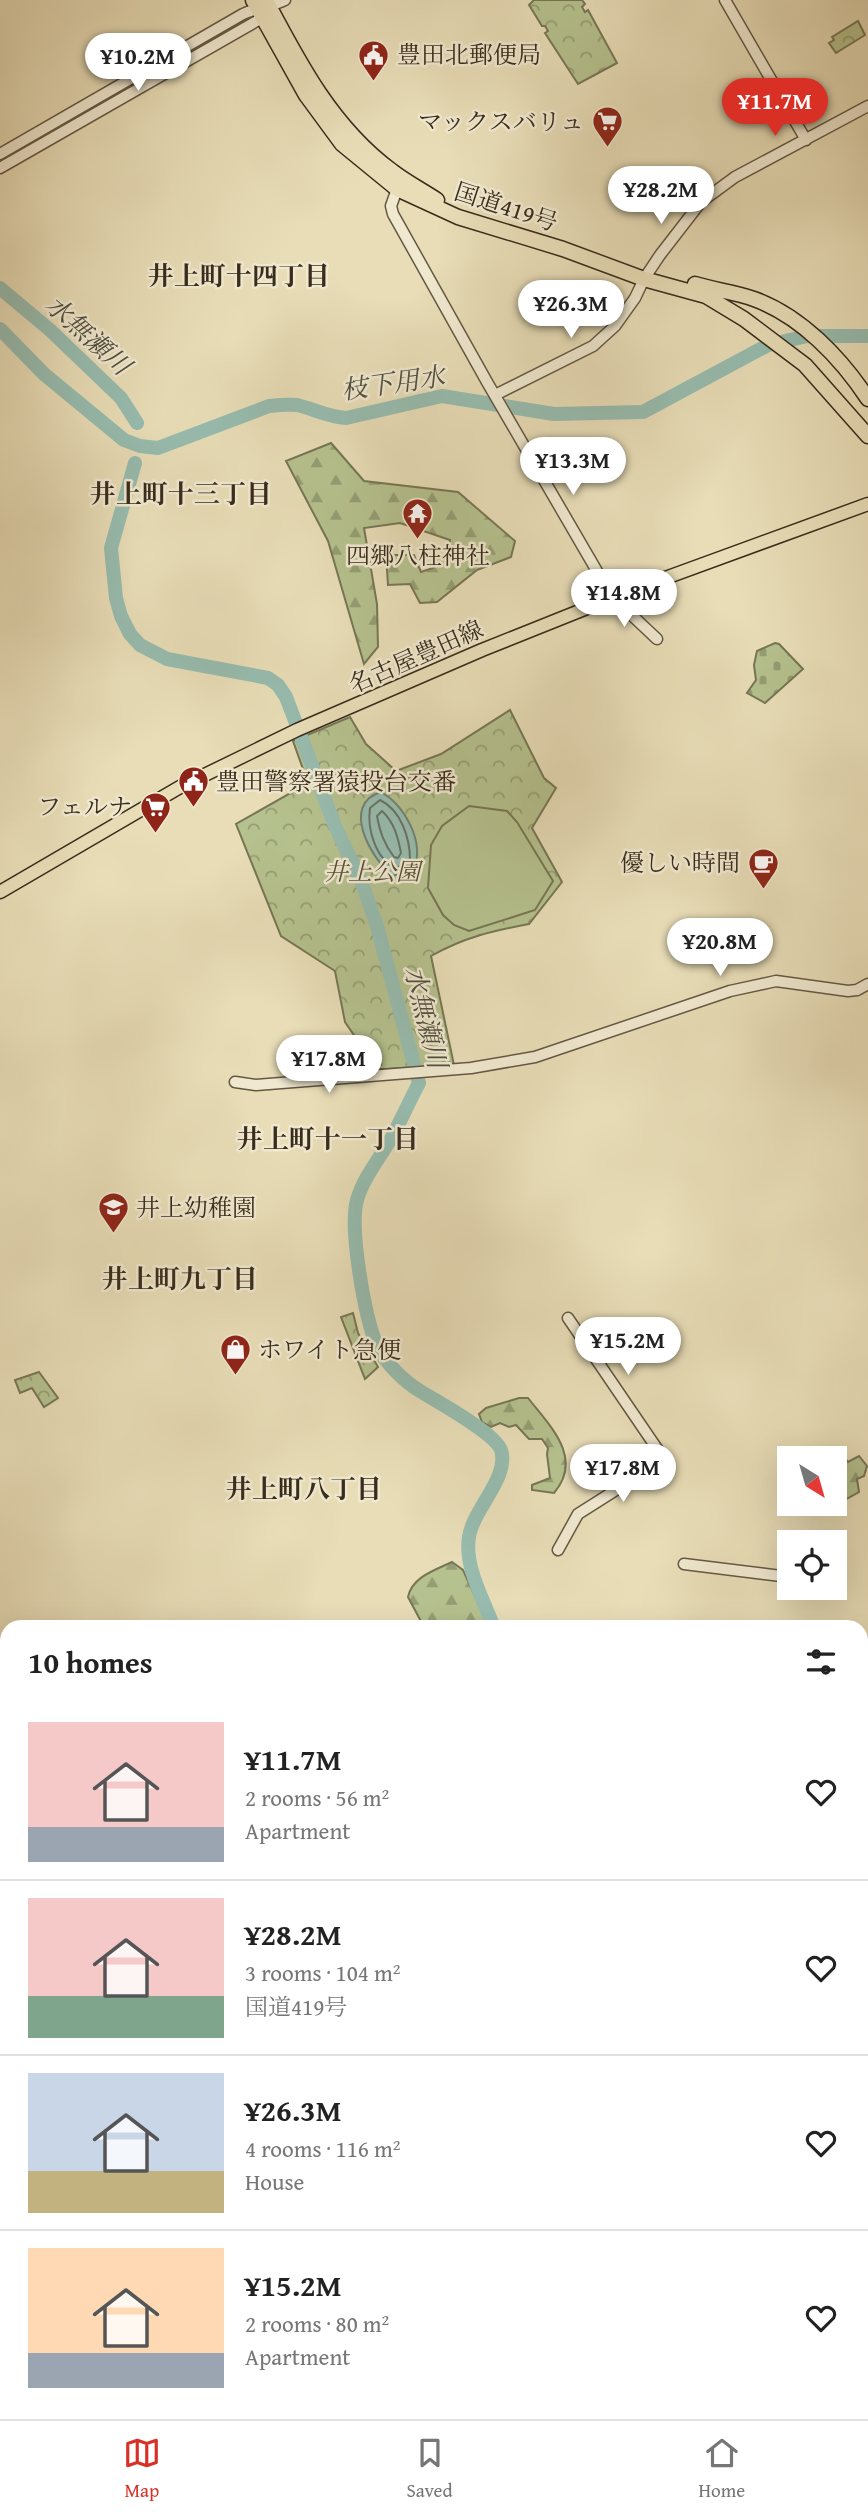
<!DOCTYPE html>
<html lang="en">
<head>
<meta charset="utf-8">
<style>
  :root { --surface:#fff; --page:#f6f6f6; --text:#222; --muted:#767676; --line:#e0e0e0; --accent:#d93025 }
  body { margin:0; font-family:"Gentium Book Plus","Noto Serif JP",serif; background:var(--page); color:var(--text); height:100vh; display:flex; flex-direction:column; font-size:26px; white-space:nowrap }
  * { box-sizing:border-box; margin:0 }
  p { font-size:23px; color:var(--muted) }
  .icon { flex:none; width:38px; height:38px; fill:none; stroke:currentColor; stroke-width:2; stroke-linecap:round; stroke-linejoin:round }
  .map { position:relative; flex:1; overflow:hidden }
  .sheet { position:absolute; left:0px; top:1620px; width:868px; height:800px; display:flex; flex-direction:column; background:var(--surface); border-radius:21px 21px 0 0; box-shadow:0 7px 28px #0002 }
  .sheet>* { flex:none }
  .needle { width:46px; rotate:143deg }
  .controls { position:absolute; left:777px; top:1446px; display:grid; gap:14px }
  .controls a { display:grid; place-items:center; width:70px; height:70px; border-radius:0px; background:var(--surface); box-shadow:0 7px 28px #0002; font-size:35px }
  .price { position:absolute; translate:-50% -60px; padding:0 16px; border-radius:24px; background:#fff; color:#222; font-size:23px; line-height:46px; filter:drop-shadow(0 2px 4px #0008) }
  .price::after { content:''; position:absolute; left:50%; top:42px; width:21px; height:16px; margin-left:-10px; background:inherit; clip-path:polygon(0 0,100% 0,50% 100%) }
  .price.selected { background:var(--accent); color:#fff }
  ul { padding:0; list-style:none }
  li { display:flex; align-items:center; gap:21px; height:175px; padding:0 28px }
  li+li { border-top:2px solid var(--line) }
  li span { display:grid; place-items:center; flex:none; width:196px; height:140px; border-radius:0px; color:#555 }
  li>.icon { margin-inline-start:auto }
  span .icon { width:84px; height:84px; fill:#fffc; stroke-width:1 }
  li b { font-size:30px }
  h2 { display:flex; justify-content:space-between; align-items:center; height:84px; padding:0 28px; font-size:30px }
  .dock { display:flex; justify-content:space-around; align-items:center; height:98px; border-top:2px solid var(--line); background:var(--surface); font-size:19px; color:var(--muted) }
  .dock a { display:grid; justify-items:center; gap:4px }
  .dock .selected { color:var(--accent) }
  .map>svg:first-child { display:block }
  .forest { fill:url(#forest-firs); stroke:#767655; stroke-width:2 }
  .cemetery { fill:url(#cemetery-stones); stroke:#767655; stroke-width:2 }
  .park { fill:url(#park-crowns); stroke:#767655; stroke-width:2 }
  .pitch { fill:#b5c18e; stroke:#767655; stroke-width:2 }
  .water { fill:#97bcaf; stroke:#718274; stroke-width:2 }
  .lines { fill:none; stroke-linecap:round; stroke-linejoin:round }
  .shore { stroke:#687466; stroke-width:2 }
  .stream { stroke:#718274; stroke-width:2.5 }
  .river { stroke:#97bcaf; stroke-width:14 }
  .minor-casing { stroke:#645843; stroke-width:13 }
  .major-casing { stroke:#382c1c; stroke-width:15 }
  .highway-casing { stroke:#382c1c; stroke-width:17 }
  .minor { stroke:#f0e9d0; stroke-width:10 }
  .major { stroke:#e8ddb7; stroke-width:12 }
  .highway { stroke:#e8ddb7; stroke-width:14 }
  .labels { text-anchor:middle; stroke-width:5; stroke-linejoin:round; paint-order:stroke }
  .poi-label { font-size:24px; fill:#382c1c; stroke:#f0e9d0; text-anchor:start }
  .street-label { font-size:24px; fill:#382c1c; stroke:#f0e9d0 }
  .park-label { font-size:24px; font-style:italic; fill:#575138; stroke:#f0e9d0 }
  .neighbourhood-label { font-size:26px; font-weight:bold; fill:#382c1c; stroke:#f0e9d0 }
  .water-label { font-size:26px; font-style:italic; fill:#505041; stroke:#f0e9d0 }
</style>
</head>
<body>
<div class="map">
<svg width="868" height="2419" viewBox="0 0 868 2419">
  <defs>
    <pattern id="forest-firs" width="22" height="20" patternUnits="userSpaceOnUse" patternTransform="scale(1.75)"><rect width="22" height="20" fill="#b5c18e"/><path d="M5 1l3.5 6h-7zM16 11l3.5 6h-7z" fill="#949d73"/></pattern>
    <pattern id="cemetery-stones" width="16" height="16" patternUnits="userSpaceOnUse" patternTransform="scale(1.75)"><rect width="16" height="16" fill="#b5c18e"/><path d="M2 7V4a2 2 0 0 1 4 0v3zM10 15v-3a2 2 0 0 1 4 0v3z" fill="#949d73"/></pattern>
    <pattern id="park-crowns" width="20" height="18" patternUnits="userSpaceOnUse" patternTransform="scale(1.75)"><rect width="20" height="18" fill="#b5c18e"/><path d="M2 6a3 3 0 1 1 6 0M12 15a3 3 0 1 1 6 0" fill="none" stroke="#949d73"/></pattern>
  </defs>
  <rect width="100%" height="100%" fill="#e8ddb7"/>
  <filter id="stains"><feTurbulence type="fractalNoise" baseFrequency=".00286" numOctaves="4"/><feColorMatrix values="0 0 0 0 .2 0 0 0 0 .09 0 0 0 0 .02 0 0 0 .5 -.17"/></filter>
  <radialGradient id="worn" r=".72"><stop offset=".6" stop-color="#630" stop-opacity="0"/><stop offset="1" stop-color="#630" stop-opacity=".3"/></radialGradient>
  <path class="forest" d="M331 443 364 481 458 492 515 541 511 557 477 570 437 602 420 603 410 584 388 585 386 555H414L421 572 433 568 436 558 446 557 450 562V540L400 523 364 528 377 604 378 647 364 664 328 541 286 461Z
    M519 1398H528C550 1426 584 1458 554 1493L532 1490V1485L550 1478 547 1454 548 1448 542 1439H529L516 1425 509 1427 500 1423 491 1427 482 1422 479 1414 486 1408Z
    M832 1448 839 1450 848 1462 859 1456 867 1466 864 1476 857 1479 859 1492 823 1512 808 1515 799 1510 796 1503H835V1458H825Z
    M452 1562 463 1570 489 1627H424L408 1597C412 1577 435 1570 452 1562Z
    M861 1967 868 1968V2095L861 2094Z"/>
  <path class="cemetery" d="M775 643 779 644 803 669 765 703 747 693 756 680 754 665 757 651Z"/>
  <path class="park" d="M534 0H582L585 4 582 7 585 12 588 10 617 63 578 84 545 33 548 31 545 26H542L529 5Z
    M858 21 865 35 836 53 829 43 834 40 832 37Z
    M510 710 544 778 556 788 532 828 562 882 529 924C492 931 465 937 431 956L454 1065 367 1070 358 1041 345 1022 335 971 281 936 236 824 308 783 293 741 350 717 366 744 396 771 441 754Z
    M353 1313 358 1333 378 1367 365 1379 341 1317Z
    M39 1372 58 1398 44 1407 32 1388 20 1393 15 1380Z
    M7 2372V2413H401L398 2419H0V2379Z"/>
  <path class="pitch" d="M469 806 507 811 517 822 553 881 535 910 469 931 454 925 443 915 428 888 431 845 442 826Z
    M99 2413H249L248 2419H104Z
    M498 2413H635L631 2419H507Z"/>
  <path class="water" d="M381 792C404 805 425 841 414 869L393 876C371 859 340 804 381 792Z"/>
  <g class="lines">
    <path class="shore" d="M380 800C401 810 410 838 410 860L396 868C375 859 367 828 370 808Z
      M382 811C394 822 398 837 401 853L398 858 394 857C384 844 380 832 377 816Z"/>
    <path class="stream" d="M311 2419 314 2413"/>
    <path class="river" d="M0 288 50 330 121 398 137 423
      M0 329 44 374 124 440 140 446 158 448 269 406C278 405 288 404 297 405 314 409 328 417 346 418L442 396 554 414 643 412 768 345 807 336H868
      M135 463 111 548 116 598 121 616 130 634 140 645 167 659 268 678 278 685 286 697 335 826 362 883 377 926 419 1083C410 1100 402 1118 393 1135 381 1157 364 1176 357 1200 349 1229 365 1318 377 1346 385 1363 405 1382 420 1391 438 1402 495 1433 501 1450 510 1477 473 1509 469 1537 464 1567 484 1600 494 1628"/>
    <defs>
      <path id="minor" d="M725 0 806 140
        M0 154 243 14C257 7 271 7 285 0
        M0 168 262 18 266 12
        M397 189 391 206 393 214 487 382 605 585 622 606 657 639
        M495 395 593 346 615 326 635 298 644 279 660 255 701 202 735 177 868 106
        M235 1082 256 1085 471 1068 535 1057 730 991 776 981 848 991 857 990 868 984
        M558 1550 578 1514 657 1464 660 1453 568 1318
        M684 1564 781 1576
        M404 2419 407 2413"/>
      <path id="major" d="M0 892 180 787 297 730 482 650 627 592 868 504"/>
      <path id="highway" d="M253 0 306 95 342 144 397 189 458 217 563 249 644 279 706 296 744 319 805 365 868 436
        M266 0C299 63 333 128 392 171 406 182 422 190 437 200
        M695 284C714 290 735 292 754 299 801 316 841 358 868 399"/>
    </defs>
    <use href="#minor" class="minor-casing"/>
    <use href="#major" class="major-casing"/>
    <use href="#highway" class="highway-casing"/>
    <use href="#minor" class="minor"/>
    <use href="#major" class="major"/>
    <use href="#highway" class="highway"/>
  </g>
  <defs>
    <symbol id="civic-pin" viewBox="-11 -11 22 30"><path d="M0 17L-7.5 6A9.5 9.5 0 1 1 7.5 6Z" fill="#8f2418" stroke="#f0e9d0"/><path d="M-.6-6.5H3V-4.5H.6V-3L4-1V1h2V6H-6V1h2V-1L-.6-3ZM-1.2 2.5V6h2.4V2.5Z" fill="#fff"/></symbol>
    <symbol id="supermarket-pin" viewBox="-11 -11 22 30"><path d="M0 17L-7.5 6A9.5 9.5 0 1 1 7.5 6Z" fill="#8f2418" stroke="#f0e9d0"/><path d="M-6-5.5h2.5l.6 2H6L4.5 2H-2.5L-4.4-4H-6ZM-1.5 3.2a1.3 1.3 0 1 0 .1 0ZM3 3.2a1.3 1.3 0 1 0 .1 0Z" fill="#fff"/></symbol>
    <symbol id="temple-pin" viewBox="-11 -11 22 30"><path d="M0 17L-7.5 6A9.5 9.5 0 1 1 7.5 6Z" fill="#8f2418" stroke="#f0e9d0"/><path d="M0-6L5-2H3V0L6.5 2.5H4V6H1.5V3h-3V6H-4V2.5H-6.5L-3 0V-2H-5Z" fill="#fff"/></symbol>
    <symbol id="cafe-pin" viewBox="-11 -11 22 30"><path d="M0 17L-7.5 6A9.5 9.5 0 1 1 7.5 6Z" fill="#8f2418" stroke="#f0e9d0"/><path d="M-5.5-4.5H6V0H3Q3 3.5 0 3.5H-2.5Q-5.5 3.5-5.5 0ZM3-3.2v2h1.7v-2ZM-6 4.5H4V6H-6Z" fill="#fff"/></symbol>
    <symbol id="school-pin" viewBox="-11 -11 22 30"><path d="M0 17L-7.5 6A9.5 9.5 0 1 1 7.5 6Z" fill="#8f2418" stroke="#f0e9d0"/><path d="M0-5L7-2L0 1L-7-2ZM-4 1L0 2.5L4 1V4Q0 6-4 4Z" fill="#fff"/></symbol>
    <symbol id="shop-pin" viewBox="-11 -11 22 30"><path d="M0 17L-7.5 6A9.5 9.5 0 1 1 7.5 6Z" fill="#8f2418" stroke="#f0e9d0"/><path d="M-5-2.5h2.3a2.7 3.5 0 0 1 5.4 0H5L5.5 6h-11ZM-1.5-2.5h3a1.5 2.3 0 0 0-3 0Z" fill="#fff"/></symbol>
  </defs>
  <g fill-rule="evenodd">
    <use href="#civic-pin" x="356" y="38" width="35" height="47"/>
    <use href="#supermarket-pin" x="590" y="104" width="35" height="47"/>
    <use href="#temple-pin" x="400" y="496" width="35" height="47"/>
    <use href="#civic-pin" x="176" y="764" width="35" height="47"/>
    <use href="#supermarket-pin" x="138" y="790" width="35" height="47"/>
    <use href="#cafe-pin" x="746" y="846" width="35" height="47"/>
    <use href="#school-pin" x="96" y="1190" width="35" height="47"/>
    <use href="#shop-pin" x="218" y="1332" width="35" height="47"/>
  </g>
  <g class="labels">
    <g class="poi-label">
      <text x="397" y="63">豊田北郵便局</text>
      <text x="584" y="130" text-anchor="end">マックスバリュ</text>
      <text x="418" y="564" text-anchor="middle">四郷八柱神社</text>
      <text x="216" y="790">豊田警察署猿投台交番</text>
      <text x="132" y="815" text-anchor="end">フェルナ</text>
      <text x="740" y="871" text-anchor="end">優しい時間</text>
      <text x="136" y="1216">井上幼稚園</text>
      <text x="258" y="1358">ホワイト急便</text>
    </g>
    <g class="street-label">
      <text transform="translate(506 207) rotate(18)" y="8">国道419号</text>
      <text transform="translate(416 657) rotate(-24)" y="8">名古屋豊田線</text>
    </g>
    <g class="park-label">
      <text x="372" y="880">井上公園</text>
    </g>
    <g class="neighbourhood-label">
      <text x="239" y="285">井上町十四丁目</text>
      <text x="181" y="503">井上町十三丁目</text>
      <text x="328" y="1148">井上町十一丁目</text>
      <text x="180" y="1288">井上町九丁目</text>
      <text x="304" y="1498">井上町八丁目</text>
    </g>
    <g class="water-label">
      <text transform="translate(88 335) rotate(42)" y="9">水無瀬川</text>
      <text transform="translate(393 383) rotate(-8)" y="9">枝下用水</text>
      <text transform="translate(426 1017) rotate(76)" y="9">水無瀬川</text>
    </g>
  </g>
  <rect width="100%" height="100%" filter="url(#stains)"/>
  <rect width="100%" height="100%" fill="url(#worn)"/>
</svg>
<div class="controls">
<a><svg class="needle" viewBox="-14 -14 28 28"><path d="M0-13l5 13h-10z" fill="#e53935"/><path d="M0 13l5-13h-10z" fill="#767676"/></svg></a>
<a><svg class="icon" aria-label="locate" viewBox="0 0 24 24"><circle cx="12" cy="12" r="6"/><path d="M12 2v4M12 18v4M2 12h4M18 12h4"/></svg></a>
</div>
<b class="price" style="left:138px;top:93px">¥10.2M</b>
<b class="price selected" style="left:775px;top:138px">¥11.7M</b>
<b class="price" style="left:661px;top:226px">¥28.2M</b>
<b class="price" style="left:571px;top:340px">¥26.3M</b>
<b class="price" style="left:573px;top:497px">¥13.3M</b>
<b class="price" style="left:624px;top:629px">¥14.8M</b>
<b class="price" style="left:720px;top:978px">¥20.8M</b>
<b class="price" style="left:329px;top:1095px">¥17.8M</b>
<b class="price" style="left:628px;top:1377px">¥15.2M</b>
<b class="price" style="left:623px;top:1504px">¥17.8M</b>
<section class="sheet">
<h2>10 homes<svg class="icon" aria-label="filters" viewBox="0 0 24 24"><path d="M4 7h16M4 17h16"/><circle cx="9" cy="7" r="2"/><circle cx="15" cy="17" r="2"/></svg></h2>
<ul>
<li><span style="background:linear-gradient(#f6c9c9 75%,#9aa5b1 0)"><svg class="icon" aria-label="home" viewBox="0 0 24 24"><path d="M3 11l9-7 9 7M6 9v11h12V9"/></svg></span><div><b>¥11.7M</b><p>2 rooms · 56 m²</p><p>Apartment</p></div><svg class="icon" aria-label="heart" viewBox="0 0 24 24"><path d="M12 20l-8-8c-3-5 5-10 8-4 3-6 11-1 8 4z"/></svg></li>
<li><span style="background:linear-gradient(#f6c9c9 70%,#7fa58c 0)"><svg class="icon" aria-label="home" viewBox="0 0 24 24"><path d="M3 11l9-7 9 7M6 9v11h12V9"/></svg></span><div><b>¥28.2M</b><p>3 rooms · 104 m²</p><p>国道419号</p></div><svg class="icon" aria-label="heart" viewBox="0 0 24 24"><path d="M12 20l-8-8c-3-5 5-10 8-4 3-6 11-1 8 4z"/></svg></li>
<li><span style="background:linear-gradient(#c9d6e8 70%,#c2b280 0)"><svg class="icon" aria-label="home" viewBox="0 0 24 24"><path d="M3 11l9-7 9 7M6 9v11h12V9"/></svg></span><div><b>¥26.3M</b><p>4 rooms · 116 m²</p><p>House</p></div><svg class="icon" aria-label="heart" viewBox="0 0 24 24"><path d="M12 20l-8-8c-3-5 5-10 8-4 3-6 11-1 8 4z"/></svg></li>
<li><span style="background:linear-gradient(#ffd9b3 75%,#9aa5b1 0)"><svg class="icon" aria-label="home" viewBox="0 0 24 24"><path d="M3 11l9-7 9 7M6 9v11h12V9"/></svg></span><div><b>¥15.2M</b><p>2 rooms · 80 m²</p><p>Apartment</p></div><svg class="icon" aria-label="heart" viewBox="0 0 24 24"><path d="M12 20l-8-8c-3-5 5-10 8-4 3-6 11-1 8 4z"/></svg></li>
</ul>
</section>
</div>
<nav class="dock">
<a class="selected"><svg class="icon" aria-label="map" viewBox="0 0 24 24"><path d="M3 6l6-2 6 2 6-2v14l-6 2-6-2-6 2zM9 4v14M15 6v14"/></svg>Map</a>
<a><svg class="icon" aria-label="saved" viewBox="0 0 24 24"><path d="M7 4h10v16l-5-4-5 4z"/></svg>Saved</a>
<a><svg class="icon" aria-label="home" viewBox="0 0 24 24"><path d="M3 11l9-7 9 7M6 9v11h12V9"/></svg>Home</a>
</nav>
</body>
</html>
